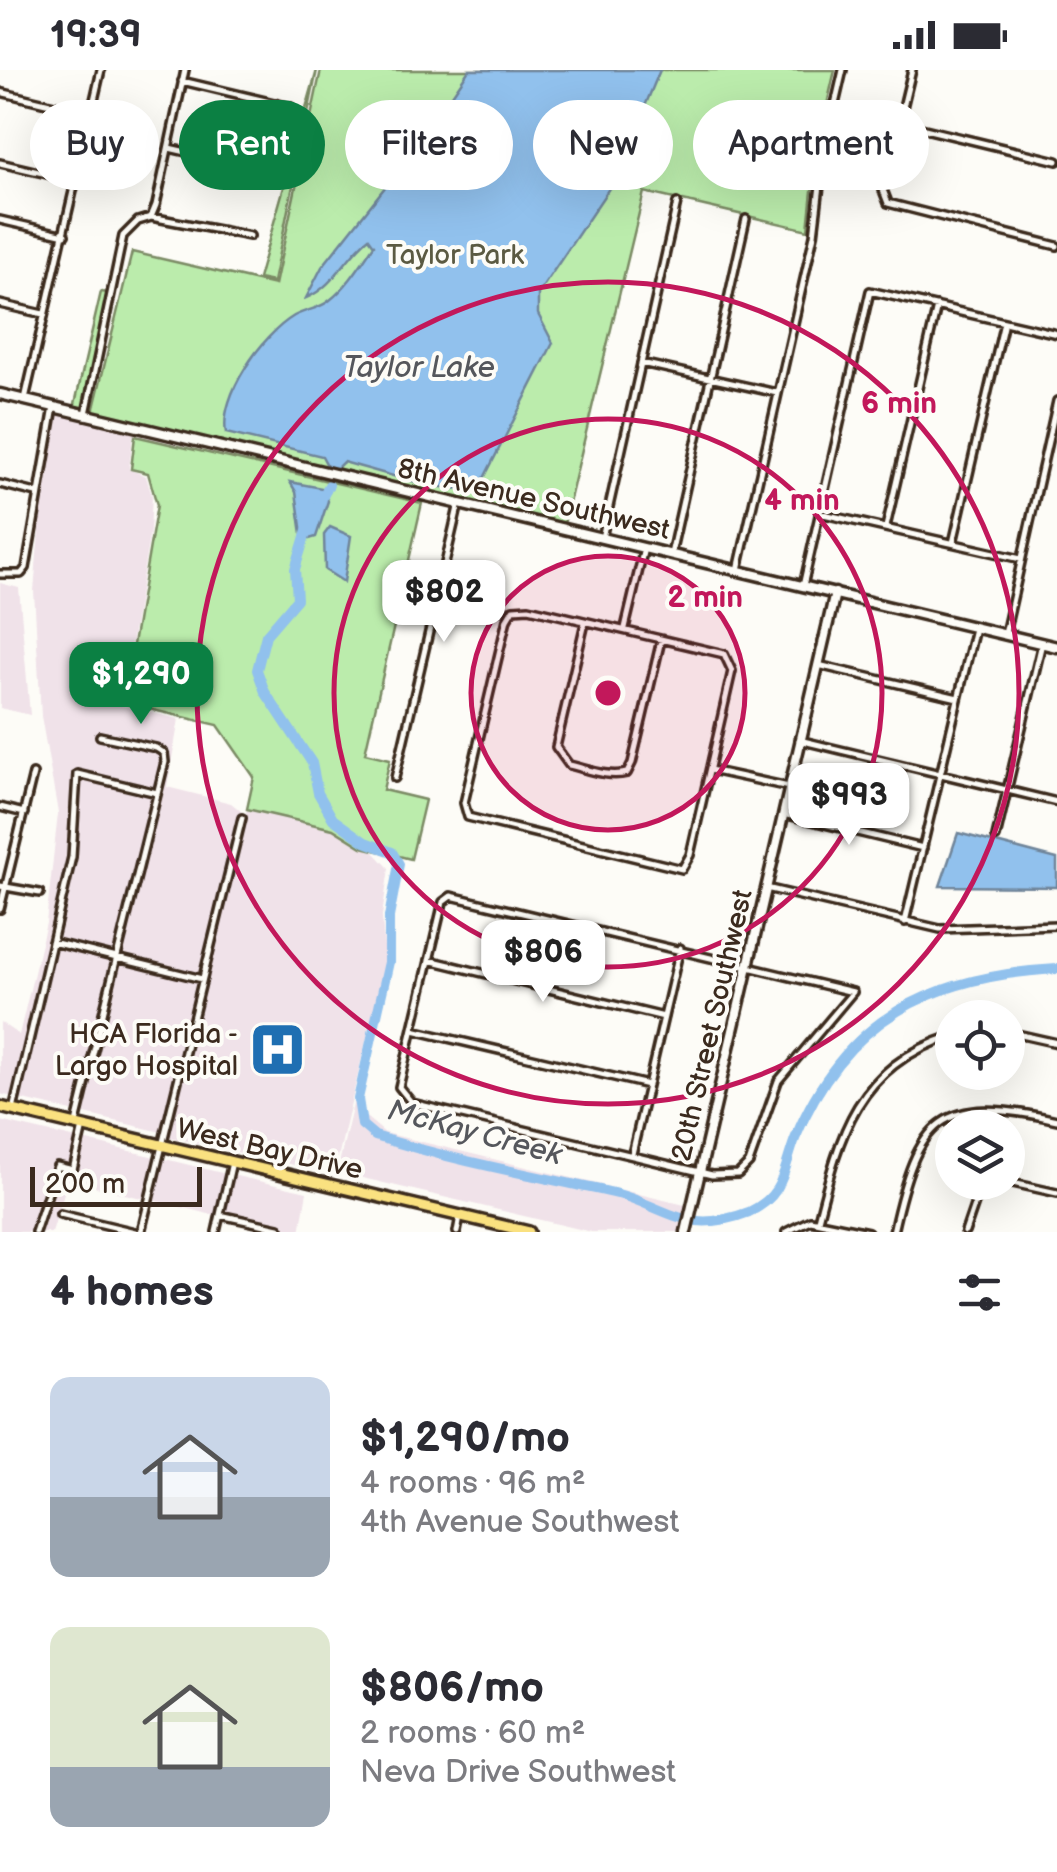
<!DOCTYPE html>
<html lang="en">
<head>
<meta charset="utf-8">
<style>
  :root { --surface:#fff; --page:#f2f2f3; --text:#2b2b33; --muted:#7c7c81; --accent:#0b8043 }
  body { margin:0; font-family:"Balsamiq Sans",sans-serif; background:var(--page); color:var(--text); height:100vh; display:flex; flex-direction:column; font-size:38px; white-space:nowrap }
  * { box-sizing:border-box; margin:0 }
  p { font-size:32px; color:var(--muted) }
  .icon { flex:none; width:55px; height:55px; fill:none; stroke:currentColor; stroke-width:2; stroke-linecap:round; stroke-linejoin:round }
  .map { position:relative; height:1162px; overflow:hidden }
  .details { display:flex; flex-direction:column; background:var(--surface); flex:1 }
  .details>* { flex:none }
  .hud { position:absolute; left:30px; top:30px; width:998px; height:90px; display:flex; gap:20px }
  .buttons { position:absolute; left:935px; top:930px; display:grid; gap:20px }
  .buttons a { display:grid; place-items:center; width:90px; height:90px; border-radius:50%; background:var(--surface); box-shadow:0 10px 40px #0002; font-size:50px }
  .scale { position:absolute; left:30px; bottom:25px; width:172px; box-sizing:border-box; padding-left:10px; border:5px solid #3b2a1e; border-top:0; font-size:28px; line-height:35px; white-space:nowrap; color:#3b2a1e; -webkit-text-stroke:8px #fdfcf7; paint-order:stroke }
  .price { position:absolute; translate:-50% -85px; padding:0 22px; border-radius:20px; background:#fff; color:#222; font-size:32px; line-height:65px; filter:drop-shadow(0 2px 5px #0008) }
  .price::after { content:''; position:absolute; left:50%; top:60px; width:30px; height:22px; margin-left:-15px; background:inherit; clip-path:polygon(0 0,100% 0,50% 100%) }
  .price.selected { background:var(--accent); color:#fff }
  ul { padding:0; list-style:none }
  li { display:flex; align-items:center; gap:30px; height:250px; padding:0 50px }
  li span { display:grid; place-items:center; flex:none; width:280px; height:200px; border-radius:20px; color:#555 }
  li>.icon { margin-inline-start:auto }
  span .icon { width:120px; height:120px; fill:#fffc; stroke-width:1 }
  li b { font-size:42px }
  h2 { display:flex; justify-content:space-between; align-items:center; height:120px; padding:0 50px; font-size:42px }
  .chip { padding:0 35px; border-radius:45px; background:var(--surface); box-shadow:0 10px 40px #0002; font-size:35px; line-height:90px }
  .chip.selected { background:var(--accent); color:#fff }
  .status { display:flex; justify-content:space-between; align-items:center; height:70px; padding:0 50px; background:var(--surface); direction:ltr }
  .status svg { height:28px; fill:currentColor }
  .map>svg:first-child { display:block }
  .built { fill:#f0e2e9 }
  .green { fill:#bbecac; stroke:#7b8b65; stroke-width:2.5 }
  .water { fill:#91c1ed; stroke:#6f859a; stroke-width:2.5 }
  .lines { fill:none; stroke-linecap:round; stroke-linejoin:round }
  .river { stroke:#91c1ed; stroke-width:10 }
  .street-casing { stroke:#3b2a1e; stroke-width:12 }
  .secondary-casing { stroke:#3b2a1e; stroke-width:15 }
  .primary-casing { stroke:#3b2a1e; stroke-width:16 }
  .street { stroke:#fdfcf7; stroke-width:5 }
  .secondary { stroke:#fdfcf7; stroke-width:8 }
  .primary { stroke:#fae180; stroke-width:9 }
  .ring { fill:none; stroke:#c2185b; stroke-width:5 }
  .labels { text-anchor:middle; stroke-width:8; stroke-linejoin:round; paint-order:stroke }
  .park-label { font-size:28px; fill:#5b5a42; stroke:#fdfcf7 }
  .street-label { font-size:28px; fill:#3b2a1e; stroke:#fdfcf7 }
  .poi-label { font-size:28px; fill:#3b2a1e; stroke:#fdfcf7; text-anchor:end }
  .water-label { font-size:30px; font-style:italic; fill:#55575c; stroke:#fdfcf7 }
  .centre { fill:#c2185b; stroke:#fdfcf7; stroke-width:5 }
  .ring-label { font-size:30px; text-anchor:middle; font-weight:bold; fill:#c2185b; stroke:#fdfcf7; stroke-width:8; stroke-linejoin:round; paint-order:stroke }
</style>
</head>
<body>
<div class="status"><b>19:39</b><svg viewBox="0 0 49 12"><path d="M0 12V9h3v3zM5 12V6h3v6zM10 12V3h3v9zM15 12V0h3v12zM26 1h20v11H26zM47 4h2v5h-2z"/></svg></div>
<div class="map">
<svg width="1057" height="1162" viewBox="0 0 1057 1162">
  <rect width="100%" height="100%" fill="#fdfcf7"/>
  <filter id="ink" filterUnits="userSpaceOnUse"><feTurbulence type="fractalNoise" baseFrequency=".01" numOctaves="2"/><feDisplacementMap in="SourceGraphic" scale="20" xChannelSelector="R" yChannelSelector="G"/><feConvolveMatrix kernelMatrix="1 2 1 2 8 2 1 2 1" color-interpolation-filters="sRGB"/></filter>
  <g filter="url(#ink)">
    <path class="built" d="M58 343 240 384 133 366 129 399 146 406 152 426 150 462 130 580 111 579 108 598 126 603 122 636 179 649 167 717 231 733 241 741 200 905 120 885 168 686 156 675 98 662V669L159 684 162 692 155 719 74 701 69 787 13 1027 0 1024V952L19 965 46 853 58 743 41 646 34 521 44 401Z
      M0 513 19 518 30 645 0 638Z
      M80 708 153 726 115 883 55 870 75 787Z
      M247 739 333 759 373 781 389 798 382 846 385 892 334 1104 170 1067Z
      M54 876 113 890 76 1042 19 1029Z
      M119 891 199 911 161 1062 81 1043Z
      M367 975 361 1043 385 1063 689 1136 683 1162H592L337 1102Z
      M0 1051 77 1069 71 1096 54 1095 32 1162H0Z
      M83 1070 155 1087 145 1129 68 1110 52 1162H38L59 1100H76Z
      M161 1088 226 1104 217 1146 151 1130Z
      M232 1105 307 1122 300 1162 281 1161 282 1155 224 1142Z"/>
    <path class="green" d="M317 0 273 212 258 209Z
      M321 0H835L816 82 808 160 644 122 564 454 93 342 132 182 275 215Z
      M101 222 108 223 84 340 74 338Z
      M135 366 422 433 365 683 390 689 383 720 425 730 411 789 362 777 333 759 247 739 254 707 218 655 123 633 157 435 148 403 131 399Z"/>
    <path class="water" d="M469 0H660L614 111 538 224V244L553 273 480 416C451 427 375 400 343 392L335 400 329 399 322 386 226 363C219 326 262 265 294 246 305 240 320 239 330 230 348 216 361 194 374 175L369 168C346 186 334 217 306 228L322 197 419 74Z
      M290 412 322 418 328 431 316 467 303 471 296 422Z
      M330 457 351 466 344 512 325 500 324 465Z
      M958 763 1057 789V817L940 816Z"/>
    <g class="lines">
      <path class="river" d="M318 436 329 415
        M307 460 295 499 297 529 266 565 257 600 265 622 312 693 318 723 333 749 365 772 392 782 399 794 389 847V892L358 1029 362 1055 375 1066C454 1091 537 1106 618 1124 645 1131 670 1148 697 1151 713 1153 734 1148 749 1142 784 1126 783 1101 795 1069 844 947 933 906 1057 899"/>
      <defs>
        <path id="street" d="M912 0 883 120 888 133 1057 176
          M182 11 291 37
          M0 22 92 44
          M900 53 1057 91
          M169 78 264 100
          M0 93 77 111
          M151 147 250 166
          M0 150 65 165
          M0 234 43 244
          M641 293 777 323
          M25 329 101 0
          M86 344 123 166 138 151 151 147 156 135 185 0
          M0 414 36 423
          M819 443 1021 489
          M886 457 937 236
          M602 468 677 133
          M953 473 1004 252
          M671 484 746 149
          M738 500 814 165 824 82 843 0
          M0 504H21L26 498 54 337
          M803 516 870 221 1057 264
          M529 538 724 584 732 601 690 785 682 799 468 747 464 733 507 549 513 539Z
          M585 553 556 677 569 695C587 699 608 708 627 703L632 693 661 570
          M625 558 644 478
          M1005 564 1057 331
          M818 595 958 628
          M799 670 1057 732
          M710 700 789 717
          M395 708 459 433
          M0 737 24 743
          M783 744 923 778
          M996 767 1042 573
          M0 816 40 823
          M766 818 940 859 1057 855
          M451 826 853 922 778 1011 749 1093 738 1104 712 1105 412 1033 399 1017 443 832Z
          M0 839 33 704
          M905 852 975 558
          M52 872 202 909
          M429 890 664 947
          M413 960 648 1015
          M1008 962 1057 973
          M13 1040 72 787 77 704 157 723
          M76 1053 165 692 164 683 156 678 100 666
          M632 1084 680 878
          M1008 1112 1057 1123
          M60 1144 135 1162
          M220 1145 279 1158
          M818 1150C840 1063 857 996 952 966
          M35 1162 57 1096 73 1100 83 1057
          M141 1162 242 748
          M216 1162 232 1092
          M457 1162 460 1146
          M786 1162 810 1150 868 1162
          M893 1162C918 1049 939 1023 1057 1050
          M965 1162 982 1112"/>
        <path id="secondary" d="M0 324 1057 577
          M686 1162 835 523"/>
        <path id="primary" d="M0 1037 529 1162"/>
      </defs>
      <use href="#street" class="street-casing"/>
      <use href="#secondary" class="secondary-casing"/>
      <use href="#primary" class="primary-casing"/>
      <use href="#street" class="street"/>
      <use href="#secondary" class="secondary"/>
      <use href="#primary" class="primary"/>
    </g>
  </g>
  <circle cx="608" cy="623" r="137" fill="#c2185b" fill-opacity=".12"/>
  <g class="ring">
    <circle cx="608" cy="623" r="137"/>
    <circle cx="608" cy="623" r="274"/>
    <circle cx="608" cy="623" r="411"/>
  </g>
  <defs>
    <symbol id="hospital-square" viewBox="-11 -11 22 22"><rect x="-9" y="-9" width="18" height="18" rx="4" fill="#1f6fb2" stroke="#fdfcf7"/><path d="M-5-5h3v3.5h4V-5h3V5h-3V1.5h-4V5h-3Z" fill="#fff"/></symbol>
  </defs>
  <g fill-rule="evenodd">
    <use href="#hospital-square" x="246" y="948" width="63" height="63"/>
  </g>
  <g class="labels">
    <g class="park-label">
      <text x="455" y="194">Taylor Park</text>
    </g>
    <g class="street-label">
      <text transform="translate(534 428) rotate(13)" y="10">8th Avenue Southwest</text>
      <text transform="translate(711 955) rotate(-77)" y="10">20th Street Southwest</text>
      <text transform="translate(270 1078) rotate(13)" y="10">West Bay Drive</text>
    </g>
    <g class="poi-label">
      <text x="238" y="973">HCA Florida -<tspan x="238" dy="32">Largo Hospital</tspan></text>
    </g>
    <g class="water-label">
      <text x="419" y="307">Taylor Lake</text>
      <text transform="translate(475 1062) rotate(15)" y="10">McKay Creek</text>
    </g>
  </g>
  <circle cx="608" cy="623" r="15" class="centre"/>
  <g class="ring-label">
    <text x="899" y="343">6 min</text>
    <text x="802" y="440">4 min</text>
    <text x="705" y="537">2 min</text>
  </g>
</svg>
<div class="buttons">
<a><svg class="icon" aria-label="locate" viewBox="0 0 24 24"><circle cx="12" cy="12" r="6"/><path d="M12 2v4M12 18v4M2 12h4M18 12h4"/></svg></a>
<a><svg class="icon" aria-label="layers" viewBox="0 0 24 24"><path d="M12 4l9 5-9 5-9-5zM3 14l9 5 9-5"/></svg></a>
</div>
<div class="scale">200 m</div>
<b class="price" style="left:444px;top:575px">$802</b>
<b class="price selected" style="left:141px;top:657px">$1,290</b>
<b class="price" style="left:849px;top:778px">$993</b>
<b class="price" style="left:543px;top:935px">$806</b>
<div class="hud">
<a class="chip">Buy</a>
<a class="chip selected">Rent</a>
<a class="chip">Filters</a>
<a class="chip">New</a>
<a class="chip">Apartment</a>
</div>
</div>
<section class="details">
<h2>4 homes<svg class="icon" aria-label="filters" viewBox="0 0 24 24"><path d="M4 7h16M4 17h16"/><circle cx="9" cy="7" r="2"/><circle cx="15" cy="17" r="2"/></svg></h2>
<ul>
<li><span style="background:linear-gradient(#c9d6e8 60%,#9aa5b1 0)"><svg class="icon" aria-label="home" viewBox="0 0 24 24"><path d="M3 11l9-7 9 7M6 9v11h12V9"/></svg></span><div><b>$1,290/mo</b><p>4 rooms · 96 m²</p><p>4th Avenue Southwest</p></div></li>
<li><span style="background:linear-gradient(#dfe7d0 70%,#9aa5b1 0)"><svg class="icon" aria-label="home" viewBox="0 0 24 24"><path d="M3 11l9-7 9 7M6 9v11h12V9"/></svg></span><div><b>$806/mo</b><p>2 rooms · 60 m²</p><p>Neva Drive Southwest</p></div></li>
</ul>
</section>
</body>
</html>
